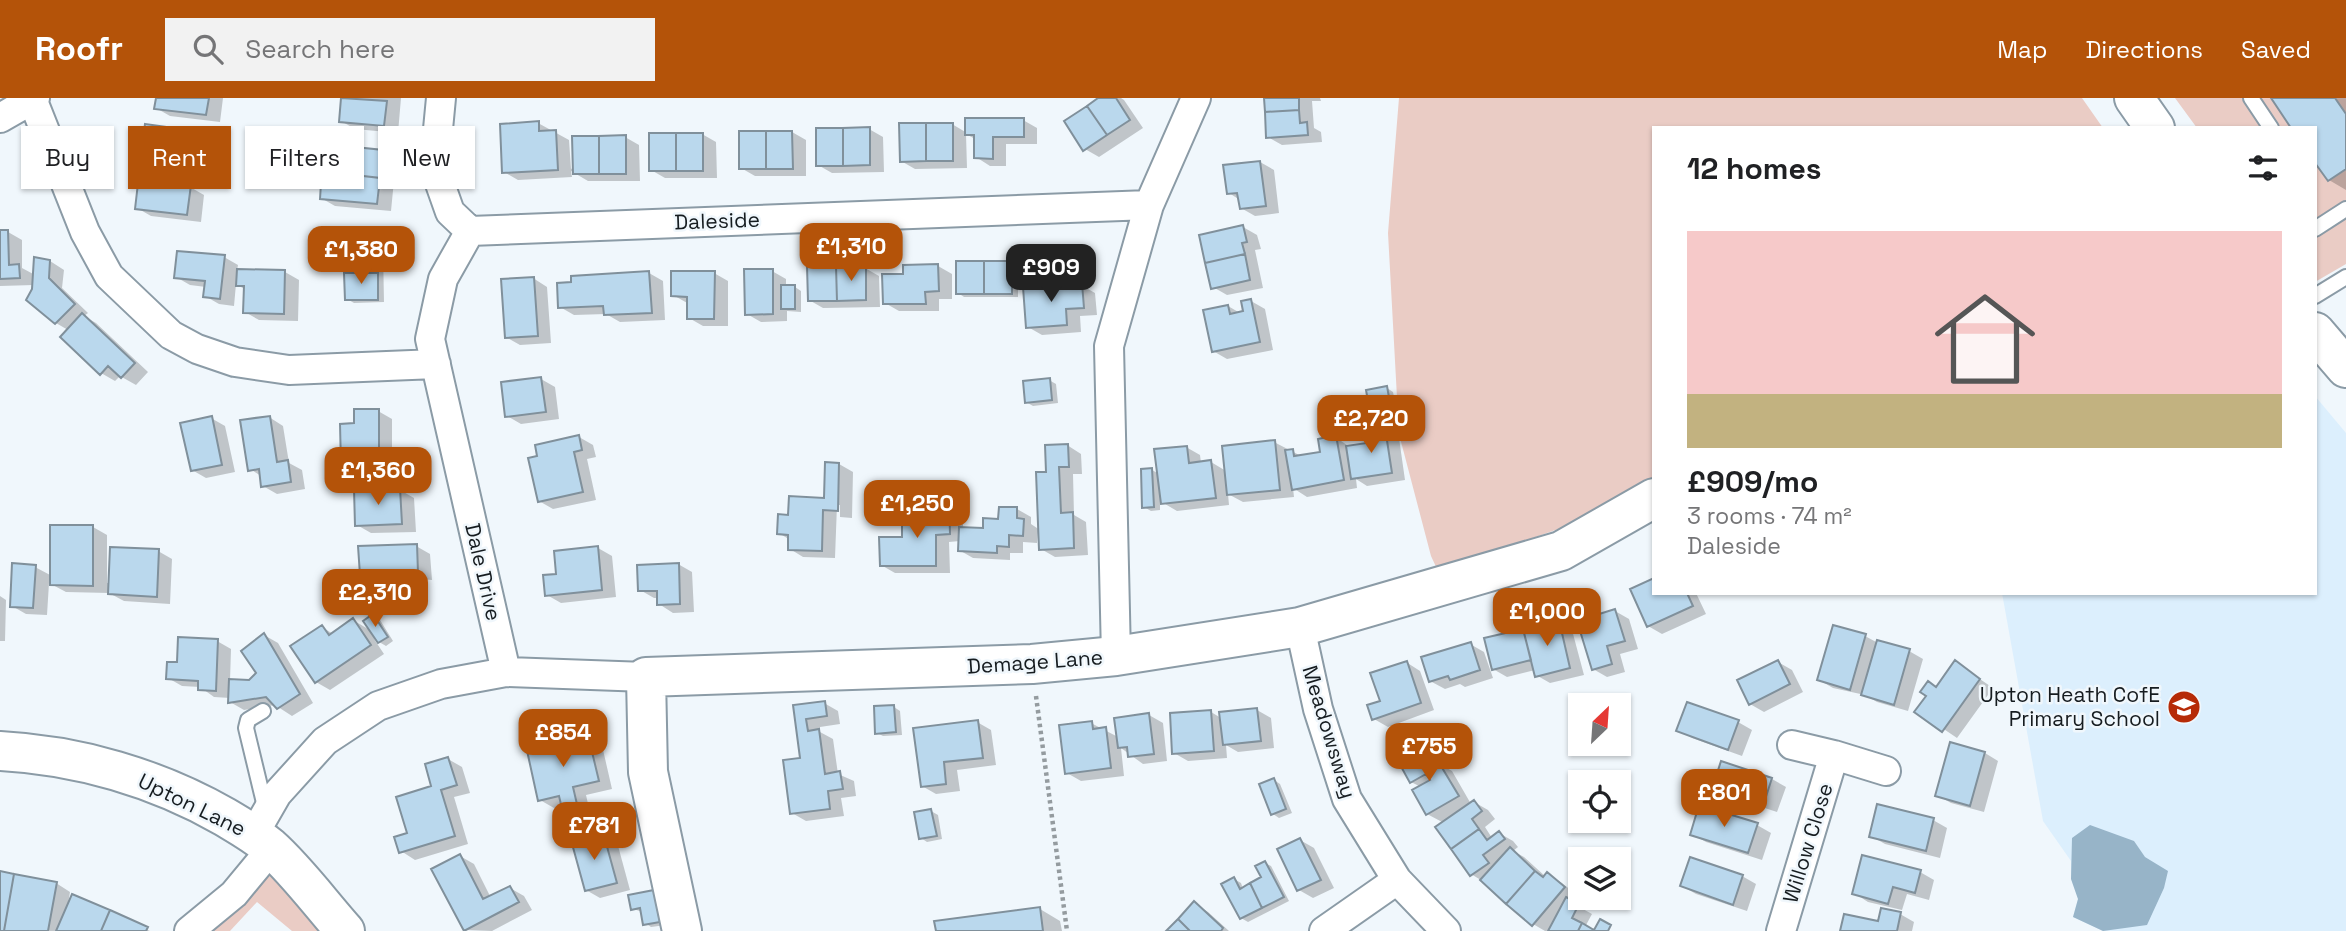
<!DOCTYPE html>
<html lang="en">
<head>
<meta charset="utf-8">
<style>
  :root { --surface:#fff; --page:#f2f2f2; --text:#202124; --muted:#757577; --line:#e0e0e0; --accent:#b45309 }
  body { margin:0; font-family:"Space Grotesk",sans-serif; background:var(--page); color:var(--text); height:100vh; display:flex; flex-direction:column; font-size:26px; white-space:nowrap }
  * { box-sizing:border-box; margin:0 }
  p { font-size:23px; color:var(--muted) }
  .icon { flex:none; width:38px; height:38px; fill:none; stroke:currentColor; stroke-width:2; stroke-linecap:round; stroke-linejoin:round }
  .map { position:relative; flex:1; overflow:hidden }
  .sheet { position:absolute; left:1652px; top:28px; width:665px; height:469px; display:flex; flex-direction:column; background:var(--surface); border-radius:0px; box-shadow:0 2px 5px #0004 }
  .sheet>* { flex:none }
  .hud { position:absolute; left:21px; top:28px; width:665px; height:63px; display:flex; gap:14px }
  .needle { width:46px; rotate:25deg }
  .buttons { position:absolute; left:1568px; top:595px; display:grid; gap:14px }
  .buttons a { display:grid; place-items:center; width:63px; height:63px; border-radius:0px; background:var(--surface); box-shadow:0 2px 5px #0004; font-size:35px }
  .price { position:absolute; translate:-50% -60px; padding:0 16px; border-radius:14px; background:var(--accent); color:#fff; font-size:23px; line-height:46px; filter:drop-shadow(0 2px 4px #0008) }
  .price::after { content:''; position:absolute; left:50%; top:42px; width:21px; height:16px; margin-left:-10px; background:inherit; clip-path:polygon(0 0,100% 0,50% 100%) }
  .price.selected { background:#222; color:#fff }
  ul { padding:0; list-style:none }
  li { display:grid; align-content:center; gap:14px; height:371px; padding:0 35px }
  li+li { border-top:2px solid var(--line) }
  li span { display:grid; place-items:center; height:217px; border-radius:0px; color:#555 }
  li>.icon { margin-inline-start:auto }
  span .icon { width:126px; height:126px; fill:#fffc; stroke-width:1 }
  li b { font-size:30px }
  h2 { display:flex; justify-content:space-between; align-items:center; height:84px; padding:0 35px; font-size:30px }
  .pill { padding:0 24px; border-radius:0px; background:var(--surface); box-shadow:0 2px 5px #0004; font-size:24px; line-height:63px }
  .pill.selected { background:var(--accent); color:#fff }
  header { display:flex; align-items:center; gap:42px; box-sizing:border-box; height:98px; padding:0 35px; background:var(--accent); color:#fff }
  header strong { font-size:33px }
  nav { display:flex; gap:38px; margin-inline-start:auto; font-size:24px }
  .search { width:490px; height:63px; background:var(--page); display:flex; align-items:center; gap:18px; box-sizing:border-box; padding:0 24px; border-radius:0px; color:var(--muted); font-size:26px }
  .map>svg:first-child { display:block }
  .built { fill:#dceffd }
  .green { fill:#eaccc5 }
  .water { fill:#97b4c8 }
  .shadow { fill:#0003 }
  .building { fill:#bad8ed; stroke:#80909b; stroke-width:2 }
  .lines { fill:none; stroke-linecap:round; stroke-linejoin:round }
  .lane-casing { stroke:#8b9ba6; stroke-width:18 }
  .street-casing { stroke:#8b9ba6; stroke-width:32 }
  .secondary-casing { stroke:#8b9ba6; stroke-width:42 }
  .highway-casing { stroke:#8b9ba6; stroke-width:42 }
  .path { stroke:#949b9f; stroke-width:4.5; stroke-dasharray:3.5 3.5; stroke-linecap:butt }
  .lane { stroke:#fff; stroke-width:14 }
  .street { stroke:#fff; stroke-width:28 }
  .secondary { stroke:#fff; stroke-width:38 }
  .highway { stroke:#fff; stroke-width:38 }
  .labels { text-anchor:middle; stroke-width:5; stroke-linejoin:round; paint-order:stroke }
  .street-label { font-size:21px; fill:#161c20; stroke:#f0f7fc }
  .poi-label { font-size:21px; fill:#161c20; stroke:#f0f7fc; text-anchor:end }
</style>
</head>
<body>
<header>
<strong>Roofr</strong>
<div class="search"><svg class="icon" aria-label="search" viewBox="0 0 24 24"><circle cx="10" cy="10" r="6"/><path d="M15 15l6 6"/></svg>Search here</div>
<nav><a>Map</a><a>Directions</a><a>Saved</a></nav>
</header>
<div class="map">
<svg width="2346" height="833" viewBox="0 0 2346 833">
  <rect width="100%" height="100%" fill="#f0f7fc"/>
  <path class="built" d="M2315 298 2346 335V833H2103L2073 819 2078 801 2071 781V763L2043 723 2002 495H2315Z"/>
  <path class="green" d="M1399 0H2082L2103 30H1654V380L1567 428 1438 473 1431 458 1399 336 1388 135Z
    M2175 0H2346V166L2315 184V30H2197Z
    M260 775 276 776 324 833H292L257 804 230 833H207Z"/>
  <path class="water" d="M2090 727 2134 743 2145 759 2168 773 2164 790 2147 827 2103 833 2073 819 2078 801 2071 781 2072 740Z"/>
  <path class="shadow" d="M157 0H223L220 24 170 18 156 10Z
    M354 0H401L398 35 355 31 341 23Z
    M1102 0H1121L1124 2 1143 30 1099 59 1085 51Z
    M1266 0H1320L1321 3H1312L1314 30 1321 34 1322 44 1282 47 1268 39Z
    M2273 0H2346V92L2329 82 2315 30Z
    M1023 22 1037 30V46H1006V68H990L976 59 975 41 966 36 967 70 915 71 901 63 952 26 967 35Z
    M538 25 569 42 571 71 625 39 639 47 640 83H588L571 73 572 79 518 82 504 74Z
    M147 28 196 35 210 43 206 68 175 65 173 86 190 89 204 97 201 124 151 118 137 110Z
    M869 31 883 39 884 74 832 75 818 67Z
    M792 34 806 42V78H755L741 70Z
    M702 36 716 44 717 80H665L651 72Z
    M382 54 396 62 391 113 335 108 321 100 338 88 340 65 327 58Z
    M1260 64 1274 72 1279 115 1255 118 1241 110 1240 102 1229 95Z
    M1243 129 1257 137 1261 151 1255 152 1263 190 1227 197 1213 189Z
    M0 134H8L22 142V170L35 177 50 163 64 172 62 190 88 215 84 218 96 225 148 274 136 287 120 278 115 283 101 275 68 232 56 225 34 187 0 188Z
    M376 150 383 153 384 204 354 205 347 201Z
    M224 159 238 167 237 173 285 174 299 182 298 223 259 222 245 214 246 192 236 186 234 208 219 206 205 198 206 189 190 187 176 179Z
    M1011 165 1018 169V199H964L958 195Z
    M938 168 952 176V201H939V213H899L885 205 904 177Z
    M865 170 879 178 880 209 823 210 809 202Z
    M772 173 786 181V189H795L801 193V214L787 213V223L761 224 747 216Z
    M649 175 663 183 665 222 620 224 606 216 574 217 560 209Z
    M714 175 728 183V228H703L689 220V206L673 197Z
    M533 180 547 189 551 245 520 247 506 239Z
    M1081 187 1095 195 1097 217 1080 218 1081 234 1042 237 1028 229Z
    M1251 203 1265 211 1273 252 1227 261 1213 253 1228 208 1240 215 1245 214Z
    M541 281 555 289 559 321 521 326 507 318Z
    M1049 282 1056 286 1058 305 1033 308 1026 304Z
    M1387 290 1393 294 1397 314 1378 317 1371 313Z
    M378 313 392 321V352L406 360 407 375H356L342 367 355 327Z
    M269 319 283 328 289 365 302 372 305 391 277 396 263 388 261 378 250 371Z
    M211 320 225 328 235 374 206 380 192 372Z
    M1384 325 1398 333 1405 382 1367 388 1356 381 1357 390 1307 399 1293 390 1294 399 1243 404 1228 396 1229 407 1177 413 1160 403V412L1151 413 1144 409 1152 372 1159 376 1186 349 1200 357 1201 365 1211 364 1226 373 1274 344 1303 359 1322 355 1335 339 1350 349 1376 345Z
    M579 339 593 347 596 359 587 361 596 402 553 411 539 403V359Z
    M1067 347 1081 356 1082 376H1073L1074 417 1086 424 1088 457 1055 459 1041 451 1040 434H1038L1037 445 1023 444V455H1010V462L973 460 959 452 960 443 949 444 950 475H895L881 467 904 441 936 428 949 399 963 407V431L984 432 1017 411 1031 419V426L1040 432 1048 375Z
    M839 366 853 374 852 420 840 419V407H837L835 460 803 459 790 451V442L779 435 790 418 826 402Z
    M400 392 414 400 416 434 371 435 357 427Z
    M93 429 107 437V485H110L158 453 172 461 170 506 124 503 109 495 66 494 49 485 47 517 26 516 12 508 35 469 52 478Z
    M416 448 430 456 432 482 421 481 408 511 374 493 378 485 361 476Z
    M598 450 612 458 616 499 561 505 547 497 558 478Z
    M678 466 692 474 694 514 673 515 659 506V500H654L640 492Z
    M1654 495H1696L1706 516 1662 536 1648 528Z
    M0 498 6 502 5 543H0Z
    M1615 513 1629 521 1638 551 1620 556 1625 574 1607 579 1593 571Z
    M373 518 380 522 393 543 386 548 374 541 384 556 330 592 316 584 322 529 333 536 353 522 373 534Z
    M1558 524 1572 532 1584 577 1550 585 1536 577 1535 572 1507 579 1493 571Z
    M264 537 278 545 313 605 292 618 275 607 244 612 230 604V600L214 599 200 589 182 588 168 580 179 566 217 543 231 551 230 583 250 584 258 575Z
    M1865 538 1878 545 1909 553 1923 561 1908 613 1877 604 1865 597 1833 590 1819 582Z
    M1470 546 1484 554 1493 580 1465 589 1460 586 1445 591 1430 583Z
    M1406 564 1420 573 1434 612 1388 629 1374 621Z
    M1778 564 1792 572 1803 594 1764 614 1750 606Z
    M1955 564 1993 590 1957 640 1917 613Z
    M824 605 838 613 840 626 820 629V634L833 641 838 676 854 683 856 698 841 700 844 718 806 723 792 715 802 662 795 608Z
    M894 609 900 613 902 637 883 638 877 635Z
    M1257 612 1271 620 1274 650 1238 654 1226 647 1227 660 1188 663 1174 655 1211 614 1221 620Z
    M1149 617 1163 625 1167 663 1143 666 1121 650 1124 678 1081 683 1067 675 1091 625 1118 639Z
    M977 624 991 632 996 667 957 672 960 693 936 696 922 688Z
    M1738 624 1752 632 1742 658 1692 640 1678 632Z
    M587 635 601 643 612 691 586 697 592 723 579 726 565 718 563 708 554 710 540 702Z
    M1985 655 1998 663 1984 714 1951 705 1937 697Z
    M1415 656 1429 664 1432 668 1438 665 1452 673 1471 706 1474 704 1488 712 1495 721 1485 729 1492 740 1499 735 1513 743 1518 749 1513 753 1524 759 1546 779 1548 777 1562 785 1578 798 1572 805 1592 816 1585 829 1593 833H1545L1533 826 1484 784 1471 776 1444 725 1427 716 1421 689 1411 684Z
    M448 661 462 669 470 695 454 699 468 746 415 762 401 753Z
    M1722 665 1772 681 1786 689 1777 714 1728 698 1714 690Z
    M1274 682 1280 686 1292 715 1279 720 1273 716Z
    M931 713 938 717 942 741 927 744 921 740Z
    M1933 722 1947 730 1940 760 1885 746 1871 738Z
    M1757 727 1771 735 1762 762 1706 744 1692 736Z
    M603 736 617 744 630 792 600 800 586 792Z
    M1300 742 1314 750 1334 790 1313 800 1299 792Z
    M460 758 474 766 491 800 510 790 524 798 532 812 492 833 465 832Z
    M1265 765 1271 768 1289 803 1248 824 1241 820 1234 781 1241 785 1243 791 1264 780Z
    M1920 774 1934 782 1929 802 1907 796 1902 812 1868 804 1854 795Z
    M0 775 56 785 70 794 68 806 73 798 150 833H0Z
    M1742 778 1756 786 1747 813 1696 796 1682 788Z
    M654 794 666 827 651 829 645 825 643 814 633 811Z
    M1195 806 1208 814 1229 833H1169Z
    M1040 811 1060 823 1062 833H938Z
    M1900 816 1914 824 1912 833H1842L1880 825Z"/>
  <path class="building" d="M156 0H209L206 17 154 11Z
    M341 0 387 3 384 28 339 24Z
    M1098 0H1116L1130 22 1107 37 1087 8Z
    M1264 0H1299V12L1265 14Z
    M2271 0H2335L2346 16V71L2328 83 2315 65V30H2291Z
    M1087 8 1107 37 1083 53 1064 23Z
    M1299 12 1300 25 1307 24 1308 37 1266 40 1265 14Z
    M965 20H1024V39H993V61L974 60V37H965Z
    M539 23V33L556 32 558 72 502 75 500 26Z
    M899 25H926V63L900 64Z
    M926 25H953V63H926Z
    M145 26 196 33 193 61 162 58 160 70 140 68Z
    M870 29V67L843 68V30Z
    M816 30H843V68H816Z
    M739 33H766V71H739Z
    M766 33H792L793 71H766Z
    M649 35H676V73H649Z
    M676 35H703V73H676Z
    M626 37V76H599V38Z
    M572 38H599V76H573Z
    M326 46 383 52 380 80 337 75 338 60 325 59Z
    M1260 63 1266 108 1240 111 1237 95 1227 96 1223 67Z
    M140 68 160 70 158 83 191 87 187 117 135 111Z
    M337 75 380 80 377 106 320 101 321 85 336 86Z
    M1243 127 1247 144 1242 145 1245 156 1205 165 1199 137Z
    M0 132H8L9 167 19 166 20 180 0 181Z
    M377 148 378 175H344V149Z
    M177 153 225 157 220 201 203 199 205 183 174 180Z
    M1245 156 1250 182 1211 191 1205 165Z
    M34 159 50 162 49 180 75 206 55 226 26 202 32 191Z
    M956 163H984V196H956Z
    M984 163H1012V196H984Z
    M938 166 939 193 925 194 926 206H883L882 176H903V167Z
    M807 168H836L837 203H808Z
    M836 168H866V202L837 203Z
    M237 171 285 172 284 216 243 215 244 188H236Z
    M744 171H773V216L745 217Z
    M649 173 652 215 604 217 603 208 558 210 557 185 571 184V178Z
    M671 173H715L714 221H687V199L671 198Z
    M344 175H378V202H345Z
    M534 179 538 238 505 240 501 181Z
    M1082 185 1084 210 1066 211 1067 227 1026 230 1023 189Z
    M781 187H795V211H781Z
    M1251 201 1260 244 1212 254 1203 212 1228 207 1230 216 1243 213 1241 203Z
    M82 215 135 265 121 280 108 268 100 277 60 239Z
    M541 279 546 314 505 319 501 284Z
    M1050 280 1052 302 1025 305 1023 283Z
    M1387 288 1391 311 1370 314 1366 292Z
    M354 311H379V350H393V368H341L340 326 354 325Z
    M212 318 222 367 191 373 180 325Z
    M270 318 277 364 288 362 291 384 261 389 259 371 248 373 240 322Z
    M1384 323 1392 375 1351 381 1346 348 1374 344 1371 325Z
    M579 337 582 352 574 354 583 394 538 404 528 360 537 358 535 347Z
    M1336 337 1344 382 1292 392 1285 352 1293 351 1294 358 1320 354 1318 341Z
    M1275 342 1280 392 1227 397 1222 348Z
    M1068 346 1069 369H1059L1061 415 1073 414 1074 450 1039 452 1036 374H1046L1045 347Z
    M1187 348 1189 365 1211 362 1216 400 1161 406 1154 351Z
    M825 364 839 365 838 413 823 412 822 453 788 452V437L777 436 778 416 788 417 789 398 824 400Z
    M1152 370 1154 409 1142 410 1141 371Z
    M400 390 402 426 355 428 354 391Z
    M949 397 950 436 936 437V468H880L879 439H902V427L934 426 933 398Z
    M999 409H1017V420L1024 421 1023 438 1009 437V449L997 448V455L958 453 959 429 983 430V420L998 421Z
    M50 427H93V488L50 487Z
    M417 446 418 475 406 474 394 504 372 494 379 478 360 477 358 448Z
    M598 448 602 492 545 498 543 477 556 476 554 453Z
    M110 449 159 451 157 499 108 496Z
    M12 465 36 467 33 510 10 509Z
    M679 465 680 506 657 507V493H638L637 467Z
    M1654 480V495H1687L1693 508 1647 529 1630 491Z
    M1615 511 1625 543 1607 548 1612 566 1592 572 1577 523Z
    M373 516 388 539 378 545 363 523Z
    M353 520 371 547 315 585 290 548 322 527 329 537Z
    M1559 522 1570 570 1535 579 1523 531Z
    M1833 527 1866 536 1850 592 1817 582Z
    M1523 531 1531 562 1492 572 1484 540Z
    M264 535 300 596 277 611 266 599 228 605 229 581 249 582 256 575 241 553Z
    M178 539 218 541 216 593 198 592V583L166 581 167 564H177Z
    M1877 542 1910 551 1894 607 1861 597Z
    M1471 544 1480 572 1450 582 1448 578 1429 584 1421 559Z
    M1778 562 1790 586 1749 607 1737 582Z
    M1955 562 1980 581 1942 634 1914 614 1926 598 1920 594 1928 583 1936 589Z
    M1407 563 1421 605 1372 622 1367 607 1380 603 1370 575Z
    M825 603 827 618 806 621 808 633 819 631 825 676 840 673 843 691 828 693 830 711 790 716 783 662 800 660 793 607Z
    M1687 604 1739 622 1728 652 1676 633Z
    M894 607 896 634 875 636 874 608Z
    M1257 610 1261 643 1223 647 1219 614Z
    M1211 612 1214 653 1172 656 1170 615Z
    M1149 615 1154 656 1128 659 1127 649 1118 650 1114 620Z
    M978 622 983 660 944 664 946 686 921 689 913 630Z
    M1092 623 1093 631 1106 629 1111 670 1065 676 1059 627Z
    M587 633 599 683 573 689 579 715 564 719 559 698 538 703 526 648Z
    M1950 644 1985 654 1970 708 1935 698Z
    M1415 654 1425 670 1438 663 1459 698 1426 717 1412 692 1430 682 1426 676 1410 685 1398 663Z
    M448 659 457 687 441 692 455 738 399 755 394 739 407 735 396 699 431 688 425 666Z
    M1721 663 1772 680 1763 708 1712 691Z
    M1274 680 1286 711 1271 717 1259 686Z
    M1474 702 1482 713 1472 721 1479 731 1451 751 1435 729Z
    M1877 706 1934 720 1926 753 1869 739Z
    M1699 707 1758 725 1748 755 1690 737Z
    M931 711 937 738 919 741 914 714Z
    M1479 731 1487 742 1499 733 1505 741 1483 757 1489 765 1470 778 1451 751Z
    M603 734 617 785 585 793 571 742Z
    M1300 740 1321 782 1297 793 1277 751Z
    M1510 749 1535 773 1506 806 1480 782Z
    M460 756 483 801 510 788 519 804 464 833 431 771Z
    M1862 757 1921 772 1915 795 1893 789 1888 806 1852 796Z
    M1690 759 1743 777 1733 807 1680 788Z
    M1265 763 1284 799 1262 810 1250 785 1261 779 1255 768Z
    M0 773 14 776 4 833H0Z
    M1535 773 1543 779 1547 774 1565 789 1532 828 1506 806Z
    M14 776 57 784 48 833H4Z
    M1234 779 1240 791 1250 785 1262 810 1240 821 1221 786Z
    M654 792 660 824 643 827 640 810 631 812 628 797Z
    M72 796 110 812 101 833H56Z
    M1566 799 1579 806 1572 820 1582 825 1578 833H1548Z
    M1194 803 1223 830 1221 833H1190L1178 821Z
    M1040 809 1043 833H936L934 823Z
    M1881 810 1901 814 1897 833H1840L1844 816 1878 823Z
    M110 812 148 829 146 833H101Z
    M1178 821 1190 833H1166Z
    M1600 821 1611 827 1608 833H1578L1582 825 1594 832Z"/>
  <g class="lines">
    <defs>
      <path id="lane" d="M2251 0 2271 30
        M2315 131 2346 111
        M2315 198 2346 179
        M263 613 248 622 246 630 266 713"/>
      <path id="street" d="M441 0 436 52 438 80 450 114 470 133 1149 107
        M33 3 85 134 109 178 171 237 197 251 235 264 289 272 436 266
        M0 20 35 0
        M470 133 443 181 430 241 506 574
        M1300 529 1318 611 1347 701 1397 782 1446 833
        M1116 558 1109 248 1149 107 1196 0
        M1792 647 1834 657
        M254 736 277 696 325 643 378 608 441 586 506 574 646 579
        M189 833 234 796 272 750
        M1324 833 1397 782
        M1781 833 1834 657 1886 673"/>
      <path id="secondary" d="M0 653C78 657 157 680 225 719 240 728 256 737 270 749 296 772 321 806 345 833
        M682 833 648 674 646 579 1032 566 1116 558 1300 529 1561 453 1654 400"/>
      <path id="highway" d="M2134 0 2155 30
        M2315 234 2346 270"/>
    </defs>
    <use href="#lane" class="lane-casing"/>
    <use href="#street" class="street-casing"/>
    <use href="#secondary" class="secondary-casing"/>
    <use href="#highway" class="highway-casing"/>
    <path class="path" d="M1036 598 1067 833"/>
    <use href="#lane" class="lane"/>
    <use href="#street" class="street"/>
    <use href="#secondary" class="secondary"/>
    <use href="#highway" class="highway"/>
  </g>
  <defs>
    <symbol id="school-disc" viewBox="-11 -11 22 22"><circle r="9.5" fill="#b62b07" stroke="#f0f7fc"/><path d="M0-5L7-2L0 1L-7-2ZM-4 1L0 2.5L4 1V4Q0 6-4 4Z" fill="#fff"/></symbol>
  </defs>
  <g fill-rule="evenodd">
    <use href="#school-disc" x="2165" y="590" width="38" height="38"/>
  </g>
  <g class="labels">
    <g class="street-label">
      <text transform="translate(717 123) rotate(-2)" y="7">Daleside</text>
      <text transform="translate(483 474) rotate(77)" y="7">Dale Drive</text>
      <text transform="translate(1035 564) rotate(-4)" y="7">Demage Lane</text>
      <text transform="translate(1329 634) rotate(73)" y="7">Meadowsway</text>
      <text transform="translate(192 707) rotate(26)" y="7">Upton Lane</text>
      <text transform="translate(1808 745) rotate(-73)" y="7">Willow Close</text>
    </g>
    <g class="poi-label">
      <text x="2160" y="604">Upton Heath CofE<tspan x="2160" dy="24">Primary School</tspan></text>
    </g>
  </g>
</svg>
<div class="buttons">
<a><svg class="needle" viewBox="-14 -14 28 28"><path d="M0-13l5 13h-10z" fill="#e53935"/><path d="M0 13l5-13h-10z" fill="#757577"/></svg></a>
<a><svg class="icon" aria-label="locate" viewBox="0 0 24 24"><circle cx="12" cy="12" r="6"/><path d="M12 2v4M12 18v4M2 12h4M18 12h4"/></svg></a>
<a><svg class="icon" aria-label="layers" viewBox="0 0 24 24"><path d="M12 4l9 5-9 5-9-5zM3 14l9 5 9-5"/></svg></a>
</div>
<b class="price" style="left:851px;top:185px">£1,310</b>
<b class="price" style="left:361px;top:188px">£1,380</b>
<b class="price selected" style="left:1051px;top:206px">£909</b>
<b class="price" style="left:1371px;top:357px">£2,720</b>
<b class="price" style="left:378px;top:409px">£1,360</b>
<b class="price" style="left:917px;top:442px">£1,250</b>
<b class="price" style="left:375px;top:531px">£2,310</b>
<b class="price" style="left:1547px;top:550px">£1,000</b>
<b class="price" style="left:563px;top:671px">£854</b>
<b class="price" style="left:1429px;top:685px">£755</b>
<b class="price" style="left:1724px;top:731px">£801</b>
<b class="price" style="left:594px;top:764px">£781</b>
<div class="hud">
<a class="pill">Buy</a>
<a class="pill selected">Rent</a>
<a class="pill">Filters</a>
<a class="pill">New</a>
</div>
<section class="sheet">
<h2>12 homes<svg class="icon" aria-label="filters" viewBox="0 0 24 24"><path d="M4 7h16M4 17h16"/><circle cx="9" cy="7" r="2"/><circle cx="15" cy="17" r="2"/></svg></h2>
<ul>
<li><span style="background:linear-gradient(#f6c9c9 75%,#c2b280 0)"><svg class="icon" aria-label="home" viewBox="0 0 24 24"><path d="M3 11l9-7 9 7M6 9v11h12V9"/></svg></span><div><b>£909/mo</b><p>3 rooms · 74 m²</p><p>Daleside</p></div></li>
</ul>
</section>
</div>
</body>
</html>
